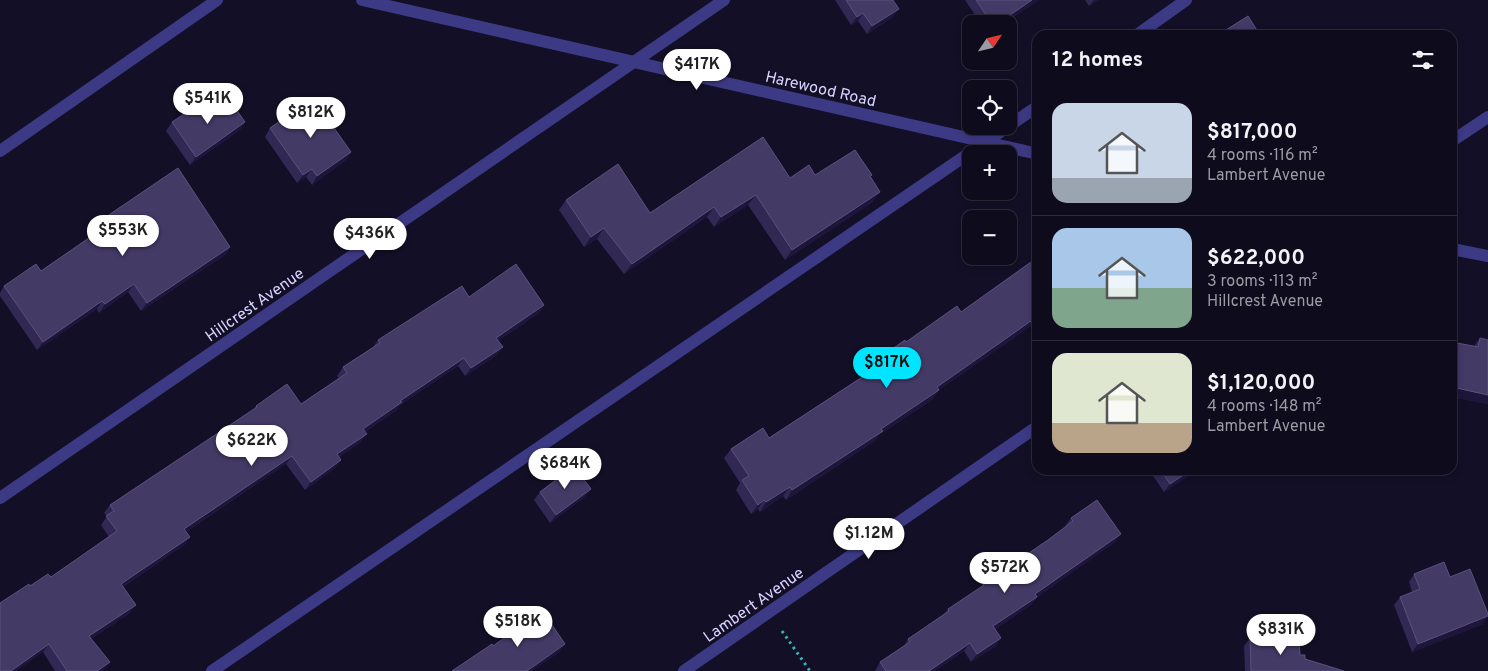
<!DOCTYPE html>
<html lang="en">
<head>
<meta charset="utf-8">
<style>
  :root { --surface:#0e0b1c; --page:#171425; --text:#f1f3f6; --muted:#9b9ba3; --line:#2e2b3b; --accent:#00e5ff }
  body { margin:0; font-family:Overpass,sans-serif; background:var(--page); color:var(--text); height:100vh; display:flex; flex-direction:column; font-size:19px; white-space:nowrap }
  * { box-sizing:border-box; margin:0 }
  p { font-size:16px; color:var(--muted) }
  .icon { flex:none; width:28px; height:28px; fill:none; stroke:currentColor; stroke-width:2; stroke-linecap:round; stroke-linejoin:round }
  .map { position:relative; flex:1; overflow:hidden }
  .side { position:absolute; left:1032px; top:30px; width:425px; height:445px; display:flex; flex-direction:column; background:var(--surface); border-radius:15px; box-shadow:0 2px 8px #0003,0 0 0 1px var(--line) }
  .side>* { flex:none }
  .needle { width:32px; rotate:55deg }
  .controls { position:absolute; left:962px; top:15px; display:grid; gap:10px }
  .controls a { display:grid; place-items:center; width:55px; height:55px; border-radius:10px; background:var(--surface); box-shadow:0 2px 8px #0003,0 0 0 1px var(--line); font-size:25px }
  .price { position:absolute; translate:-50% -42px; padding:0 11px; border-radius:18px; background:#fff; color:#222; font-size:16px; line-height:32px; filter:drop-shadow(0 1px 2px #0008) }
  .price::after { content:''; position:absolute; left:50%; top:30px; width:15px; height:11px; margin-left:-8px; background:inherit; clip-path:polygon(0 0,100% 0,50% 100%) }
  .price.selected { background:var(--accent); color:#111 }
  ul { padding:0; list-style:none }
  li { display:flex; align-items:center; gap:15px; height:125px; padding:0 20px }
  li+li { border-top:1px solid var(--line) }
  li span { display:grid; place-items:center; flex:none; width:140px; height:100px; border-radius:15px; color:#555 }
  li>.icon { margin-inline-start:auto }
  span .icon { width:60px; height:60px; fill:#fffc; stroke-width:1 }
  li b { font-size:21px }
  h2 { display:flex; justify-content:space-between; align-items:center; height:60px; padding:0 20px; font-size:21px }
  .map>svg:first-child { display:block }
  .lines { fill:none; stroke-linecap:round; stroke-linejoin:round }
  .path { stroke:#2fb8b0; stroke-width:3; stroke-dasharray:2.5 4; stroke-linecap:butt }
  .service { stroke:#3d3a85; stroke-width:12 }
  .minor { stroke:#3d3a85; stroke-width:12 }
  .wall { fill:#312854 }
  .shaded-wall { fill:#1d163a }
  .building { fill:#433a66; stroke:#5a527e }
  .labels { text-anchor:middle; stroke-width:4; stroke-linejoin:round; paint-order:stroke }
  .street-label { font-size:16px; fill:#d9d4ff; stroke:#130f26 }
</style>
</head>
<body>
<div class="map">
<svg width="1488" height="671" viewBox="0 0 1488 671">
  <rect width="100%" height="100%" fill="#130f26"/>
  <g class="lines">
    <path class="path" d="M782 631 810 671"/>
    <path class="service" d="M1137 35 1186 0
      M0 151 217 0
      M212 671 1038 106"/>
    <path class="minor" d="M362 0 1038 154
      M1452 141 1488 117
      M1452 249 1488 256
      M0 498 724 0
      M684 671 1038 426"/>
  </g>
  <path class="wall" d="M835 0H893V17L867 34 858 21 851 25Z
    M965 0H1039L1003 24H981Z
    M1085 0H1098L1089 6Z
    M209 109 245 122 240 130 190 165 166 131 172 122Z
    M270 128 351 152 346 160 312 185 306 177 297 183 265 137Z
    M815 175H872L870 177 873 202 785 260 748 205 714 227 707 217 624 274 597 239 584 247 559 210 566 200 650 213 790 178Z
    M94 225 230 247 225 255 141 311 128 292 99 313 97 309 37 350 0 296V293L4 286 41 271 91 237 88 233Z
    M1038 257V321L939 390 932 400 879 435 876 440 786 500 783 496 760 512 758 509 751 514 736 490 740 483 724 458 731 449 769 438 867 374 866 372 872 363 906 342 961 312Z
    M469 297 544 305 539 313 498 341 497 355 465 376 458 366 399 406 396 411 365 432 361 442 339 457 335 468 305 490 286 464 186 532 190 537 184 545 123 587 130 613 91 639 103 671H55L43 652 30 586 51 577 109 537 101 525 107 516 104 513 110 505 253 410 256 406 301 404 339 378 337 376 343 367 373 347 378 340Z
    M1480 338 1488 404 1452 397V342L1474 346Z
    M1149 470H1198L1164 492Z
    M540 492 585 497 550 523 534 500Z
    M1071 518 1115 542 1037 597 1031 605 995 629 996 646 971 662 964 651 935 671H875L880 662 904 646 908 639 943 615 948 609 980 588 983 584 1048 540 1066 527 1065 526Z
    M1414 574 1450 577 1483 624 1412 652 1394 605 1400 597 1412 592 1409 582Z
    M1250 638 1300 655 1305 659 1344 671H1245L1244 646Z"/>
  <path class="shaded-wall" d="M1032 0H1039L1003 24H997Z
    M1094 0H1098L1089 6Z
    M899 9 893 17 867 34 872 26Z
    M863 13 858 21 851 25 857 17Z
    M245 122 240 130 190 165 196 157Z
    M351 152 346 160 312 185 317 176Z
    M312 169 306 177 297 183 303 175Z
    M880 192 873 202 785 260 792 250Z
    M756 195 748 205 714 227 721 217Z
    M714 207 707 217 624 274 632 264Z
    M604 228 597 239 584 247 591 237Z
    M230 247 225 255 141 311 147 303Z
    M134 284 128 292 99 313 105 304Z
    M102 301 97 309 37 350 43 342Z
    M544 305 539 313 491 346 496 338Z
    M1038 316V321L939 390 932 400 879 435 876 440 786 500 792 490 881 429 937 387Z
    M503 347 497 355 465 376 471 368Z
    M464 358 458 366 399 406 396 411 358 437 363 429 400 401Z
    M1452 387 1488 395V404L1452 397Z
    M367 434 361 442 331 462 337 454Z
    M292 456 286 464 178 537 184 529Z
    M341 460 335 468 305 490 311 482Z
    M1191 470H1198L1164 492 1170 484Z
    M790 487 783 496 760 512 766 502Z
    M591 489 585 497 550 523 556 515Z
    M764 500 758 509 751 514 758 505Z
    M1121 534 1115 542 1034 600 1037 597 1031 605 987 634 993 626 1035 594Z
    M190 537 184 545 115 592 121 584Z
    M136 605 130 613 83 644 89 636Z
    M1488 616 1483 624 1412 652 1418 644Z
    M1001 638 996 646 971 662 977 654Z
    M970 643 964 651 935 671H929Z
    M49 644 43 652 17 671H11Z
    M565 644 560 652 532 671H527Z
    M110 662 103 671H97Z"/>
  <path class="building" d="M846 0H893L899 9 872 26 863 13 857 17Z
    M976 0H1032L997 24H992Z
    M1248 16 1260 35H1218Z
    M227 96 245 122 196 157 172 122 204 101 209 109Z
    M313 98 351 152 317 176 312 169 303 175 270 128Z
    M763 137 790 178 809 165 815 175 855 150 872 175 870 176 880 192 792 250 756 195 721 217 714 207 632 264 604 228 591 237 566 200 618 164 650 213Z
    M178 168 230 247 147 303 134 284 105 304 102 301 43 342 4 286 36 264 41 271 99 231 94 225Z
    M1038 257V316L937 387 939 390 881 429 883 431 792 490 790 487 766 502 764 500 758 505 742 480 749 476 731 449 763 428 769 438 876 368 872 363 905 340 906 342 957 306 961 312Z
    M516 264 544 305 496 338 503 347 471 368 464 358 400 401 402 402 363 429 367 434 337 454 341 460 311 482 292 456 184 529 190 537 121 584 136 605 89 636 110 662 97 671H67L49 644 11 671H0V603L29 584 30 586 48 574 51 577 117 531 106 516 114 511 110 505 257 407 256 406 287 384 301 404 347 373 343 367 380 343 378 340 462 286 469 297Z
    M1480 338 1488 340V395L1452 387V342L1478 347Z
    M574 466 591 489 556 515 540 492Z
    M1161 470H1191L1170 484Z
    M1097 500 1121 534 1035 594 1037 597 993 626 1001 638 977 654 970 643 929 671H886L880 662 910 642 908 639 949 611 948 609 984 585 983 584 1048 540 1073 521 1071 518Z
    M1444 562 1450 577 1470 569 1488 614V616L1418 644 1400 597 1420 589 1414 574Z
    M542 610 565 644 527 671H452L492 644 493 646Z
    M1299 636 1300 655H1305V659L1344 671H1251L1250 638Z"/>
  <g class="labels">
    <g class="street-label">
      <text transform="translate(821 88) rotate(13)" y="6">Harewood Road</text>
      <text transform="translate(254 304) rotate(-35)" y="6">Hillcrest Avenue</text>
      <text transform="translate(753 604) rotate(-35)" y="6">Lambert Avenue</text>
    </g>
  </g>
</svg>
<div class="controls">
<a><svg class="needle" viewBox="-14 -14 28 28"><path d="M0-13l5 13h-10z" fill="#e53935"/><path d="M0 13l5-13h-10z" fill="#9b9ba3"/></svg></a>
<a><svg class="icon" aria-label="locate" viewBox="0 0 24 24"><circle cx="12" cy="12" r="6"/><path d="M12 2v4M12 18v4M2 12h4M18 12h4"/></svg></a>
<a>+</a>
<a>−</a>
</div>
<b class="price" style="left:697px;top:91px">$417K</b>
<b class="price" style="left:208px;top:125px">$541K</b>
<b class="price" style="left:311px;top:139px">$812K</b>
<b class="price" style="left:123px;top:257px">$553K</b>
<b class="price" style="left:370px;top:260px">$436K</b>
<b class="price selected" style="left:887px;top:389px">$817K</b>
<b class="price" style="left:252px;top:467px">$622K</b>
<b class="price" style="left:565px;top:490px">$684K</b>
<b class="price" style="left:869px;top:560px">$1.12M</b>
<b class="price" style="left:1005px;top:594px">$572K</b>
<b class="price" style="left:518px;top:648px">$518K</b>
<b class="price" style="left:1281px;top:656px">$831K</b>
<section class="side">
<h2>12 homes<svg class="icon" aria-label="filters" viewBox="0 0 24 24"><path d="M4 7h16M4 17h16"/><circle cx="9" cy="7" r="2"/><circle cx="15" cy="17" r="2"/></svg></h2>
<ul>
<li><span style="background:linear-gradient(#c9d6e8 75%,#9aa5b1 0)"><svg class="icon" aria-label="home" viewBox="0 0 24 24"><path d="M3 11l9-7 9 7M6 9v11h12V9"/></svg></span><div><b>$817,000</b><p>4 rooms · 116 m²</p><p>Lambert Avenue</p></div></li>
<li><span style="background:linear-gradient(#a9c7e8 60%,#7fa58c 0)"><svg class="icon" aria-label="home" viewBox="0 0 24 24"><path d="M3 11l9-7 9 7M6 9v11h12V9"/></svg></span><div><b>$622,000</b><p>3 rooms · 113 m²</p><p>Hillcrest Avenue</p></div></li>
<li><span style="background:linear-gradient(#dfe7d0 70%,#b9a48a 0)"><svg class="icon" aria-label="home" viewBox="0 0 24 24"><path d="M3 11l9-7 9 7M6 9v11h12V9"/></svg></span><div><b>$1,120,000</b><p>4 rooms · 148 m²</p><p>Lambert Avenue</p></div></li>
</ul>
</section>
</div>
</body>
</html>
